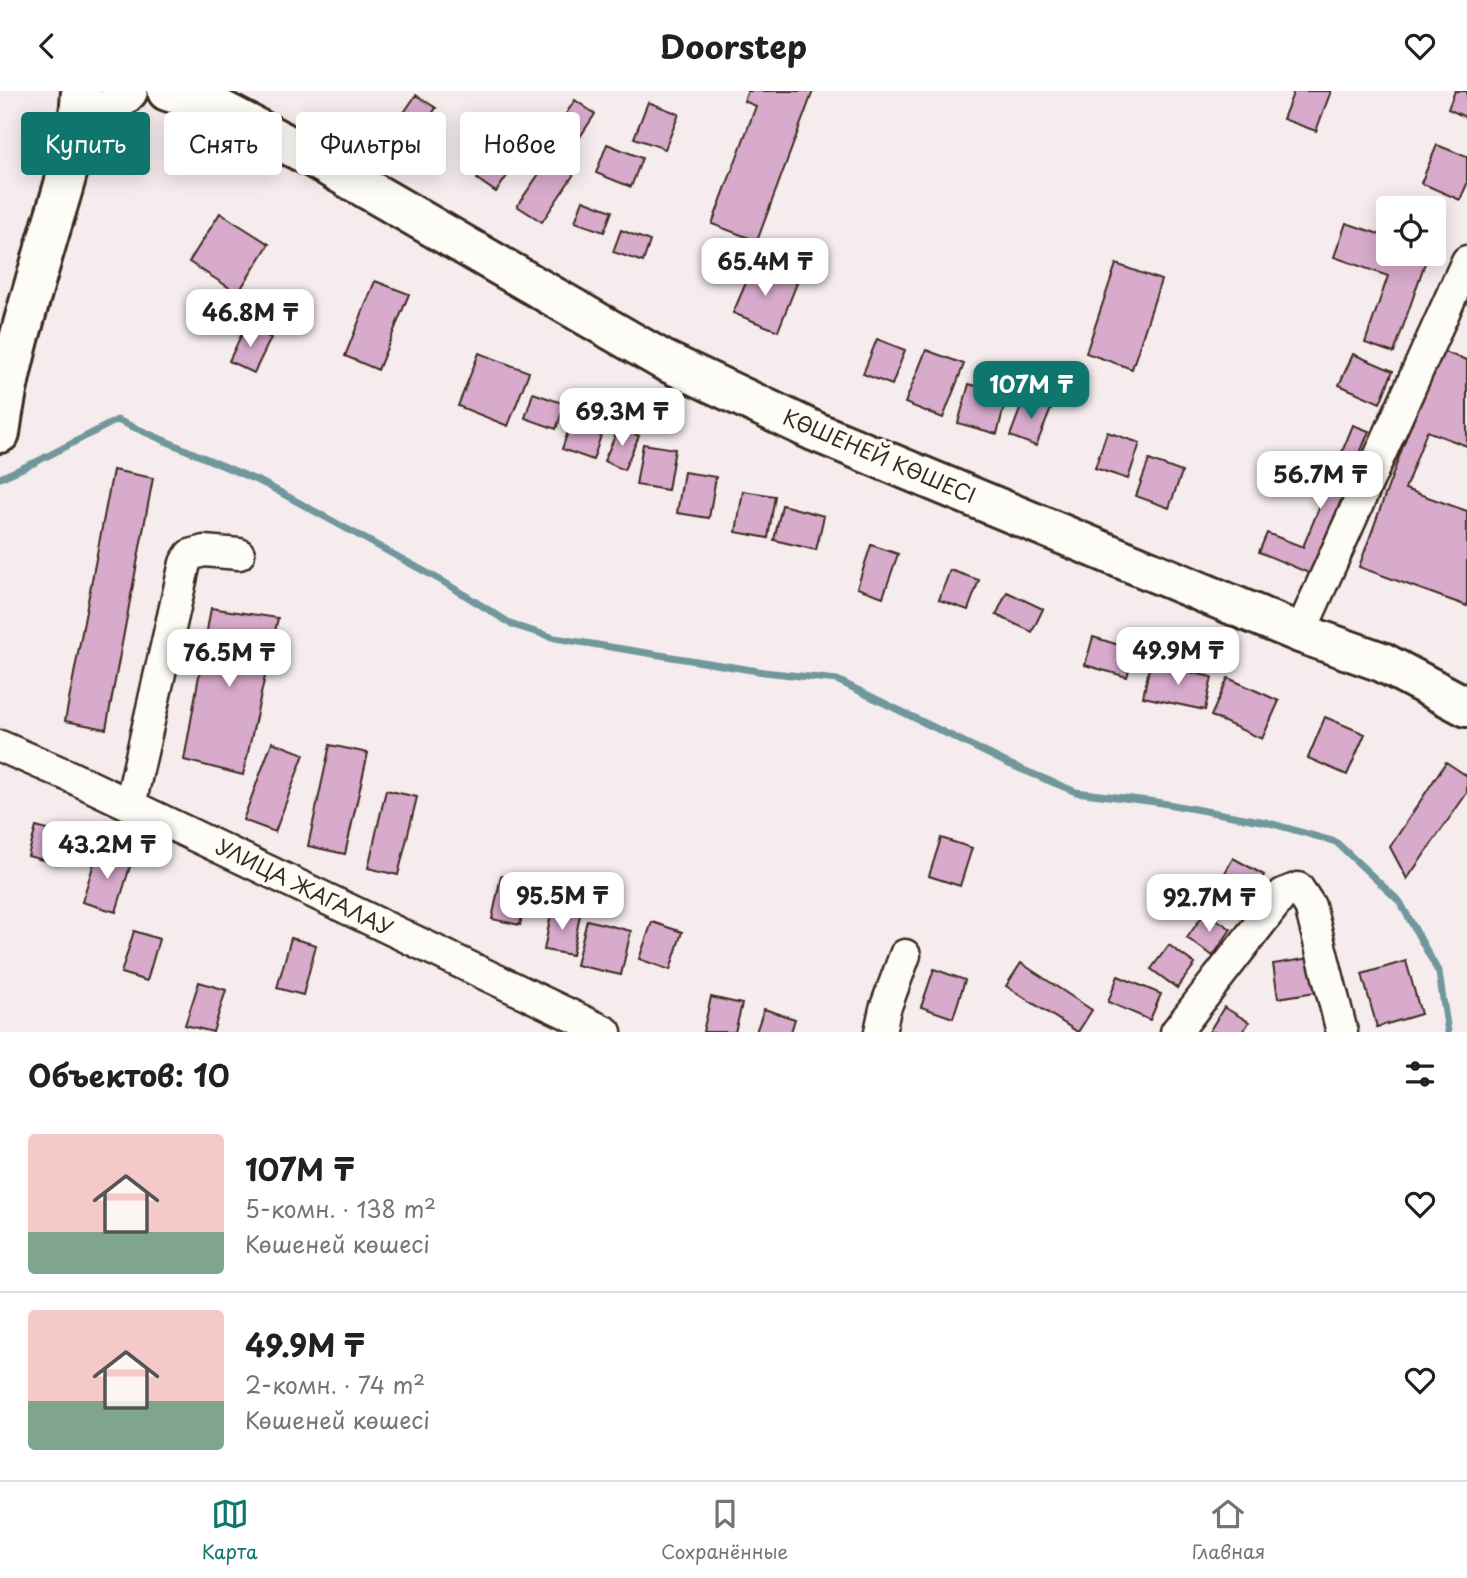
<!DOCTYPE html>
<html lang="ru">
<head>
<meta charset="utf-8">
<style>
  :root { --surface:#fff; --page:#f2f2f2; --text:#202124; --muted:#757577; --line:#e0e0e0; --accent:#0f766e }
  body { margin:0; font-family:"Playpen Sans",sans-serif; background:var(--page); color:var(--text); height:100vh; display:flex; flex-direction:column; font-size:26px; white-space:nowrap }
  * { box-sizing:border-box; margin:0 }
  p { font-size:23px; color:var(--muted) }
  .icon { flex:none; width:38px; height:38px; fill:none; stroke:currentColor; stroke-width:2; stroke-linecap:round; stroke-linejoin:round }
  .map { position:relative; height:941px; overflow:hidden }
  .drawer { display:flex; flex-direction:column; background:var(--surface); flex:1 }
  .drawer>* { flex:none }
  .guide { position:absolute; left:21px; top:21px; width:700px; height:63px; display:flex; gap:14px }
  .buttons { position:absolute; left:1376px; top:105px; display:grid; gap:14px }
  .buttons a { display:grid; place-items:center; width:70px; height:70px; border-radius:7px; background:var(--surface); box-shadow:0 4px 18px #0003; font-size:35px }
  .price { position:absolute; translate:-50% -60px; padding:0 16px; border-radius:14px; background:#fff; color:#222; font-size:23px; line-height:46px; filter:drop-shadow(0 2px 4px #0008) }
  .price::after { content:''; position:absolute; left:50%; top:42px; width:21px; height:16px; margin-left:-10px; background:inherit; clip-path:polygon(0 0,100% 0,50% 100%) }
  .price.active { background:var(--accent); color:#fff }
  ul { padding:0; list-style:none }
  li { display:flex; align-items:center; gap:21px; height:175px; padding:0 28px }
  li+li { border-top:2px solid var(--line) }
  li span { display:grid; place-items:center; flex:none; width:196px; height:140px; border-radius:7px; color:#555 }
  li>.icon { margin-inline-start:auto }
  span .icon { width:84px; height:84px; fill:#fffc; stroke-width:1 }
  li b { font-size:30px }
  h2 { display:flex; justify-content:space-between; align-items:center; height:84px; padding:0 28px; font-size:30px }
  .tag { padding:0 24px; border-radius:7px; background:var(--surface); box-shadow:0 4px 18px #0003; font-size:24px; line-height:63px }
  .tag.active { background:var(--accent); color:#fff }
  header { display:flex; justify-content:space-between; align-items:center; height:91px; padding:0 28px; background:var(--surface); font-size:32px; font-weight:700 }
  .menu { display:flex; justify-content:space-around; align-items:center; height:98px; border-top:2px solid var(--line); background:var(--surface); font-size:19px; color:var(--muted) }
  .menu a { display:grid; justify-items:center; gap:4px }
  .menu .active { color:var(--accent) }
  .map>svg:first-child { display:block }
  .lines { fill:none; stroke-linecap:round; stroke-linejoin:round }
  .stream { stroke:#6f979c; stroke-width:7 }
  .building { fill:#d8aacc; stroke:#3b2a1e; stroke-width:2 }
  .minor-casing { stroke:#3b2a1e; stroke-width:35 }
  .major-casing { stroke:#3b2a1e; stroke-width:44 }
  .minor { stroke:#fdfcf7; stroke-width:30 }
  .major { stroke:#fdfcf7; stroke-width:38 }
  .labels { text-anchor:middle; stroke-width:7; stroke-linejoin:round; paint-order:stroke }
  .street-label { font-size:21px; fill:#3b2a1e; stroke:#fdfcf7 }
</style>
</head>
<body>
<header><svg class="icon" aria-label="back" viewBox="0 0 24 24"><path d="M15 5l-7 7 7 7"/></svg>Doorstep<svg class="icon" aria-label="heart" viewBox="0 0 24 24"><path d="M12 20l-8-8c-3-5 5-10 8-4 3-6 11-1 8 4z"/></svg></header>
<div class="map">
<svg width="1467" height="941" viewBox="0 0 1467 941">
  <rect width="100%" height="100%" fill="#f6ecee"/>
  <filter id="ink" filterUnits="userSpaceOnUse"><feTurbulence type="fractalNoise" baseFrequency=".0143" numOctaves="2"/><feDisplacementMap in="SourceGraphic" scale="14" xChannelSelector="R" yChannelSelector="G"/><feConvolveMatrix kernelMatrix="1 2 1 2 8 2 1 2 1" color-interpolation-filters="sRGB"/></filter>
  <g filter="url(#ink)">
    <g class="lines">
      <path class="stream" d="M0 387 36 371 117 329 265 393 442 490 513 534 555 547 764 581 837 589 1009 673 1076 701 1156 711 1266 731 1336 751 1400 811 1439 882 1448 941"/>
    </g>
    <path class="building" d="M748 0H813L757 150 712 133 756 15 744 10Z
      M1294 0H1331L1316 40 1283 28Z
      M1455 0H1467V27L1448 18Z
      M416 4 436 17 414 49 394 36Z
      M575 9 595 23 574 55 554 41Z
      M648 11 679 23 665 58 634 47Z
      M607 53 642 67 631 96 596 82Z
      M1437 54 1467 66V93L1460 109 1421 92Z
      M498 56 518 69 496 101 477 88Z
      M554 61 578 77 542 131 517 115Z
      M583 109 612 120 604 141 575 131Z
      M220 122 269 153 238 202 189 171Z
      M1346 132 1388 146V163H1428L1394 262 1365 252 1388 185 1334 166Z
      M621 139 650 150 643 171 613 161Z
      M754 173 797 192 778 240 733 222Z
      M1116 173 1161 189 1132 278 1086 262Z
      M375 190 409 203 378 279 345 265Z
      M246 234 271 247 254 282 229 270Z
      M877 248 905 259 892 294 863 283Z
      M926 259 964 273 943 327 905 312Z
      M1438 259 1467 269V355L1427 340 1405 398 1467 420V515L1359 476Z
      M479 262 529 281 508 335 458 315Z
      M1353 263 1393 280 1380 312 1339 294Z
      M969 293 1007 304 997 343 958 332Z
      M533 302 565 313 556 338 525 327Z
      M1025 305 1052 315 1036 355 1010 345Z
      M576 318 606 329 593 369 562 358Z
      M1353 334 1369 340 1311 483 1259 461 1267 442 1303 456Z
      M619 336 639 345 624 379 604 370Z
      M1107 341 1140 352 1128 388 1095 377Z
      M643 353 675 358 668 399 636 394Z
      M1149 369 1182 381 1169 417 1136 405Z
      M113 379 153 387 106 638 65 630Z
      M684 381 716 386 709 427 677 422Z
      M743 400 775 405 768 447 736 441Z
      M782 414 824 425 816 459 774 449Z
      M871 454 898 463 883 506 857 497Z
      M950 479 979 489 968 519 939 509Z
      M1007 501 1043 518 1032 541 996 524Z
      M211 517 278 527 243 684 184 669Z
      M1093 546 1135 559 1127 586 1085 574Z
      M1150 573 1212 586 1205 619 1143 606Z
      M1228 587 1279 610 1262 648 1211 625Z
      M1325 626 1365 643 1347 684 1308 667Z
      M272 651 304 663 275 741 243 729Z
      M330 654 368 662 345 763 308 755Z
      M1446 671 1467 685V702L1407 788 1390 756Z
      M386 699 417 706 398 784 368 777Z
      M36 736 66 744 58 773 28 765Z
      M941 747 972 757 960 795 929 785Z
      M98 759 132 769 116 821 82 811Z
      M1233 767 1264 784 1245 819 1214 802Z
      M501 785 529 790 520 834 492 828Z
      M552 818 580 824 572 864 544 859Z
      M1205 821 1231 838 1213 865 1187 847Z
      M587 829 631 840 621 884 576 874Z
      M652 831 682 841 670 879 639 868Z
      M134 840 159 848 147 890 121 882Z
      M291 847 316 854 303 904 277 897Z
      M1169 854 1195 873 1177 897 1151 878Z
      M1311 867 1316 901 1278 907 1273 873Z
      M1406 870 1421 923 1377 936 1362 883Z
      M1021 872 1092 919 1078 941 1006 895Z
      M934 878 965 889 953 927 921 916Z
      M1118 885 1161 903 1150 929 1108 911Z
      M199 891 226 899 213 941 185 934Z
      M711 906 742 913 735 941H703Z
      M1224 916 1249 931 1243 941H1209Z
      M764 918 795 928 791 941H756Z"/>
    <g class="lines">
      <defs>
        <path id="minor" d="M1300 542 1467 170
          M0 655 67 684 606 941
          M130 714 185 472 190 464 204 460 239 463
          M880 941 885 918 905 864
          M1176 941 1283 803 1298 797 1310 815 1342 941"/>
        <path id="major" d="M167 0 212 14 315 68 663 269 816 341 1300 542 1382 571 1467 616
          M79 62 98 29 128 0
          M0 342C9 273 31 206 50 140 64 95 79 48 81 0"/>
      </defs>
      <use href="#minor" class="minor-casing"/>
      <use href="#major" class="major-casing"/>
      <use href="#minor" class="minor"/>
      <use href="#major" class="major"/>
    </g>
  </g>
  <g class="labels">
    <g class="street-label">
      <text transform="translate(879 366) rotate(23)" y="7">КӨШЕНЕЙ КӨШЕСІ</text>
      <text transform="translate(304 797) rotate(26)" y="7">УЛИЦА ЖАГАЛАУ</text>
    </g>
  </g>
</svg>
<div class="buttons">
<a><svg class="icon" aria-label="locate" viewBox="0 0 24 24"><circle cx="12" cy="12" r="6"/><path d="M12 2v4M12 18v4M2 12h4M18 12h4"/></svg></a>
</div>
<b class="price" style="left:765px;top:207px">65.4M ₸</b>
<b class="price" style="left:250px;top:258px">46.8M ₸</b>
<b class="price active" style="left:1031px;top:330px">107M ₸</b>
<b class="price" style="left:622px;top:357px">69.3M ₸</b>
<b class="price" style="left:1320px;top:420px">56.7M ₸</b>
<b class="price" style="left:1178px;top:596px">49.9M ₸</b>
<b class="price" style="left:229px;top:598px">76.5M ₸</b>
<b class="price" style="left:107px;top:790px">43.2M ₸</b>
<b class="price" style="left:562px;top:841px">95.5M ₸</b>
<b class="price" style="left:1209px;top:843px">92.7M ₸</b>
<div class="guide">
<a class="tag active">Купить</a>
<a class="tag">Снять</a>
<a class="tag">Фильтры</a>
<a class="tag">Новое</a>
</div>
</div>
<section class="drawer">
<h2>Объектов: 10<svg class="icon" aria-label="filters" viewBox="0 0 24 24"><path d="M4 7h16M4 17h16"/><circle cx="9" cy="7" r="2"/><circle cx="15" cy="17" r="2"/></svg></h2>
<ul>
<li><span style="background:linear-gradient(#f6c9c9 70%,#7fa58c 0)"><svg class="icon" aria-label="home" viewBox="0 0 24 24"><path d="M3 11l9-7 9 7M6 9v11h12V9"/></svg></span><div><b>107M ₸</b><p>5-комн. · 138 m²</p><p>Көшеней көшесі</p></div><svg class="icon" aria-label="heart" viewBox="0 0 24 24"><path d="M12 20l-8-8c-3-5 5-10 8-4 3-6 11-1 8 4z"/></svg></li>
<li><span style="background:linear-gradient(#f6c9c9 65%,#7fa58c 0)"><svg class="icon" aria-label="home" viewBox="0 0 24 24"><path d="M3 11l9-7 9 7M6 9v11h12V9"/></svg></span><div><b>49.9M ₸</b><p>2-комн. · 74 m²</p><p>Көшеней көшесі</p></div><svg class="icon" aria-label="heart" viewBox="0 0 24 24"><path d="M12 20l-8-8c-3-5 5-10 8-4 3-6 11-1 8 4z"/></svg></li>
</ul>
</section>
<nav class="menu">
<a class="active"><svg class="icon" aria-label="map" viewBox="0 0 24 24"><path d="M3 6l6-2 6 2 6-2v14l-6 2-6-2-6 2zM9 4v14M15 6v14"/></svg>Карта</a>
<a><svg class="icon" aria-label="saved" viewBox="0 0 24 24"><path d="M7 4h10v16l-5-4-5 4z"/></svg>Сохранённые</a>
<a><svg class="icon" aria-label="home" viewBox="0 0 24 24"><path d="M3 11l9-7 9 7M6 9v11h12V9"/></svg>Главная</a>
</nav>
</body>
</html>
